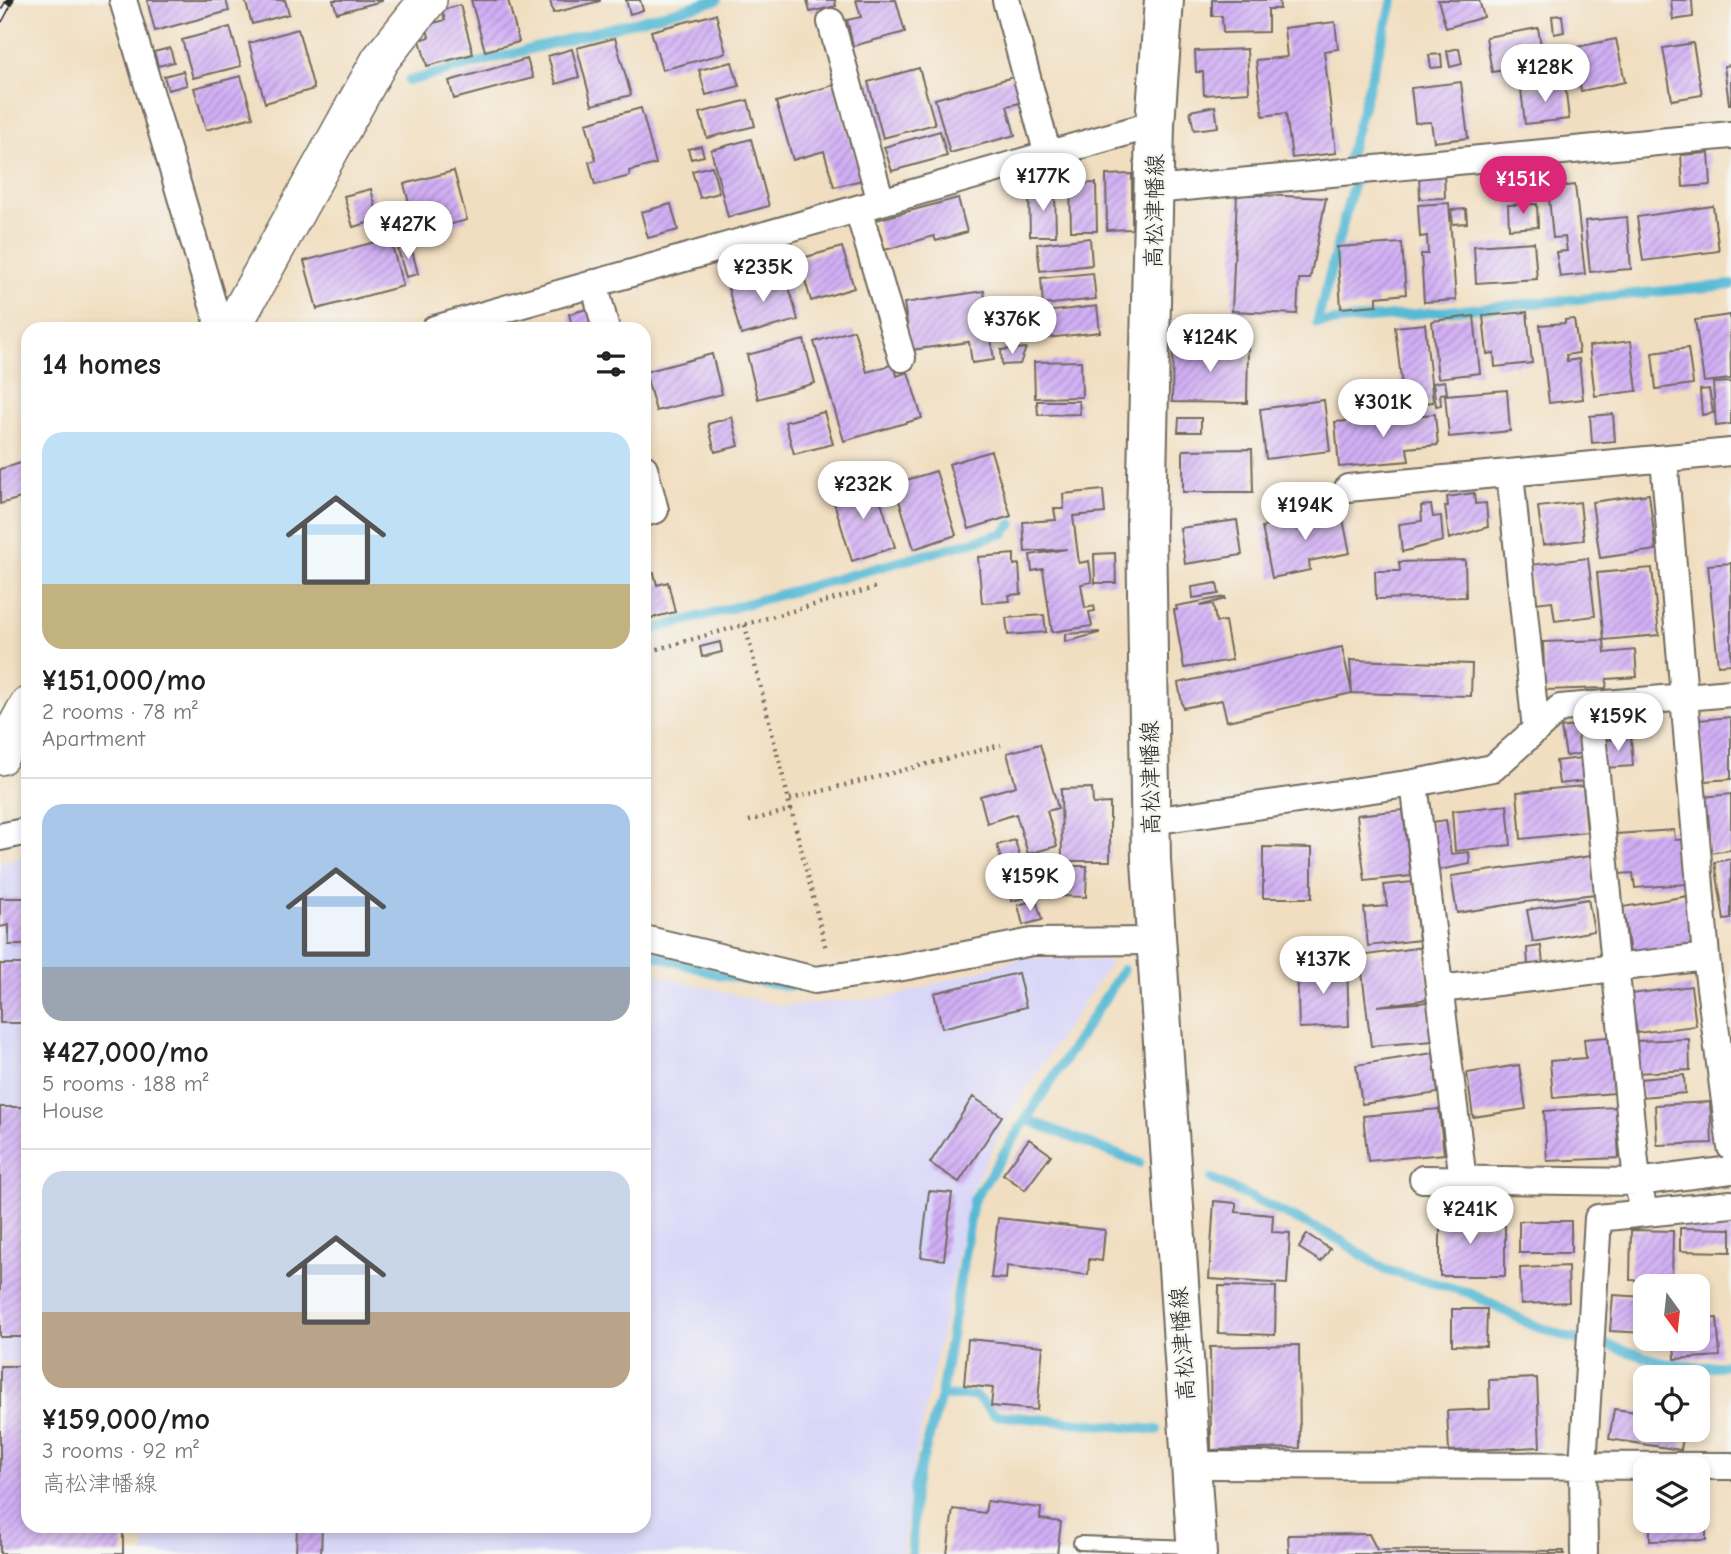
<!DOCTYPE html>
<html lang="en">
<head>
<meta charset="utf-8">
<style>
  :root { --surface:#fff; --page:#f2f2f2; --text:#222; --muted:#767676; --line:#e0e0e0; --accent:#db2777 }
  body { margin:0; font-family:"Comic Neue","Klee One",sans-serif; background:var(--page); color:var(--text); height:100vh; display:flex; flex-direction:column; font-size:26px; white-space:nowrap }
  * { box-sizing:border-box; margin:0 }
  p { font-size:23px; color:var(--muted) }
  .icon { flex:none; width:38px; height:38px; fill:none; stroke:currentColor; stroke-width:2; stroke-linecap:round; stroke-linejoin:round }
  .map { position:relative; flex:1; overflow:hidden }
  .side { position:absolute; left:21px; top:322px; width:630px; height:1211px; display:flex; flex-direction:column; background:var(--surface); border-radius:21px; box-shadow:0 4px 10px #0003 }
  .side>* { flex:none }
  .needle { width:46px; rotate:165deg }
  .tools { position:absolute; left:1633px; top:1274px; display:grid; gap:14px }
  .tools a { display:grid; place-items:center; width:77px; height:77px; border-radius:14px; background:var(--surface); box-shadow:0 4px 10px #0003; font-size:35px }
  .price { position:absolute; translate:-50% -60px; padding:0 16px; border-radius:24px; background:#fff; color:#222; font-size:23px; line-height:46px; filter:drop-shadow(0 2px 4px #0008) }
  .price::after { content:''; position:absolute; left:50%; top:42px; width:21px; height:16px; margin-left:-10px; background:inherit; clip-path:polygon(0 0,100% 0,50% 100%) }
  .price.current { background:var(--accent); color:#fff }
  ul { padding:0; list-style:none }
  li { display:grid; align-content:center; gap:14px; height:371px; padding:0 21px }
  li+li { border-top:2px solid var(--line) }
  li span { display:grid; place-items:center; height:217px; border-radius:21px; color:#555 }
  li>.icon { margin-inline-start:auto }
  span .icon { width:126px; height:126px; fill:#fffc; stroke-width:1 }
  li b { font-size:30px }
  h2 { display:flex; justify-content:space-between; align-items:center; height:84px; padding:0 21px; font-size:30px }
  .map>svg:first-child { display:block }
  .built { fill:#d9d7f8 }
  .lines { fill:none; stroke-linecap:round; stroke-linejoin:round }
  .stream { stroke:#57bad5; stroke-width:10 }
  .building { fill:url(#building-hatch) }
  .lane-casing { stroke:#706a5f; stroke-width:16 }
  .street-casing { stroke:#706a5f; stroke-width:30 }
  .secondary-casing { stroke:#706a5f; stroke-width:40 }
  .primary-casing { stroke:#706a5f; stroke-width:42 }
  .path { stroke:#706a5f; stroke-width:4.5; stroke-dasharray:2 5; stroke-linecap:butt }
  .lane { stroke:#fff; stroke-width:12 }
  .street { stroke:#fff; stroke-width:26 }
  .secondary { stroke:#fff; stroke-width:37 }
  .primary { stroke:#fff; stroke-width:38 }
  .rail-casing { stroke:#2b2b2b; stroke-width:8 }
  .rail { stroke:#f6f6f2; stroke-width:5; stroke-dasharray:16; stroke-linecap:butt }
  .labels { text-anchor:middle; stroke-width:5; stroke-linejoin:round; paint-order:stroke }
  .street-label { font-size:23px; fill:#2b2b2b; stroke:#f6f6f2 }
</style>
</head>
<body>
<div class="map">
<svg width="1731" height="1554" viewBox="0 0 1731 1554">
  <defs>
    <pattern id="building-hatch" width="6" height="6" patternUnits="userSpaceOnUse" patternTransform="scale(1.75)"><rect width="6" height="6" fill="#d2aff5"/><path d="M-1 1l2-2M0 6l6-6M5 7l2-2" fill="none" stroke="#ab8fc7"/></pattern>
  </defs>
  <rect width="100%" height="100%" fill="#f6f6f2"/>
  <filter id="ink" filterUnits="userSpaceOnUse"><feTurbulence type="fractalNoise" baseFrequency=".0143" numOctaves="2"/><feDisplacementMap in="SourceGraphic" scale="14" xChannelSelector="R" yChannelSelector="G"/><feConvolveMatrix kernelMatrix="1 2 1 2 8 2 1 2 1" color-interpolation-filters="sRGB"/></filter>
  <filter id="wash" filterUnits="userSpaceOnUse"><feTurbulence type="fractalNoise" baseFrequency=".00686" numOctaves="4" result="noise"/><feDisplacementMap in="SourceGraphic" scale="28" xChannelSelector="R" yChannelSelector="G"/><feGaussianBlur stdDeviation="1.57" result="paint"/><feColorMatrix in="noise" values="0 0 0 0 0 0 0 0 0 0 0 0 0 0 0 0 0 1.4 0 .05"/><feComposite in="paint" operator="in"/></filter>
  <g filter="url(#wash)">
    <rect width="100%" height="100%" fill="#f1dec0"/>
    <path class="built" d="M28 855V1390L27 1363 0 1362V862Z
      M1024 957 1111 962 1015 1105 971 1191 913 1469 902 1554H144V1526H644V972L780 1006 892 997Z"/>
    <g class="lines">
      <path class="stream" d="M409 81 717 0
        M1348 159 1393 0
        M1354 181 1317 323 1731 285
        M644 632 1004 533 1012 524
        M644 952 720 975 790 986
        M1028 1120 1139 1163
        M1212 1179 1340 1240 1385 1270 1470 1293 1530 1324 1570 1338 1607 1345 1665 1363 1703 1367 1731 1365
        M941 1396 973 1201 1123 970
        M912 1554 914 1488 941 1396H976L995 1415 1157 1430"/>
    </g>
    <g id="blocks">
      <path class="building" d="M147 0H226L229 11 155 31Z
        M245 0H285L289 14 252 24Z
        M333 0H382V1L337 13Z
        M471 0H508L519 42 485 51Z
        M550 0H600V1L553 13Z
        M626 0H640L643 10 630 14Z
        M807 0H835L836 6 810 12Z
        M856 0H896L905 32 853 46 847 20 861 17Z
        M1212 0H1279L1280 9H1268V32L1223 33 1222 16H1212Z
        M1438 0H1479L1484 17 1446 28Z
        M1671 0H1692L1693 17 1673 20Z
        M460 5 473 54 427 66 420 40 429 37 426 25 445 20 442 10Z
        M716 14 726 53 662 70 651 31Z
        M1562 15 1564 32 1554 34 1552 16Z
        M1335 22 1338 49 1324 51 1336 153 1292 158 1286 113 1263 116 1256 60 1287 57 1284 28Z
        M230 27 241 66 193 78 182 40Z
        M1538 28 1544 63 1492 72 1486 37Z
        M298 29 314 89 265 103 249 43Z
        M615 38 631 95 592 105 577 48Z
        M1616 39 1625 82 1581 91 1572 48Z
        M1693 43 1702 95 1672 100 1663 48Z
        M170 48 174 62 158 66 154 52Z
        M1459 48 1462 64 1450 67 1447 51Z
        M572 49 579 77 556 84 548 56Z
        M1247 49 1249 92 1204 95 1203 72H1196L1195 51Z
        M1441 54 1442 67 1431 68 1429 55Z
        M527 59 533 78 454 99 449 81Z
        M732 62 739 86 706 95 699 70Z
        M1731 65V104H1729L1724 66Z
        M919 68 935 124 883 138 868 82Z
        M183 71 187 85 168 90 164 76Z
        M241 76 253 117 206 130 194 88Z
        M1013 77 1020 103 1007 106 1015 135 950 153 935 99Z
        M1461 82 1468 138 1434 142 1431 122 1415 123 1411 88Z
        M1565 84 1569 119 1525 124 1521 89Z
        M834 85 862 180 834 187 824 151 793 160 776 102Z
        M748 100 755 126 707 138 700 113Z
        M1215 106 1218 127 1194 130 1190 111Z
        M641 108 656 164 629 171 630 176 595 185 589 162 596 160 586 123Z
        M940 131 947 156 892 171 884 147Z
        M751 139 769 206 728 217 711 150Z
        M701 146 704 156 691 159 688 149Z
        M1709 153 1711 185 1683 187 1681 155Z
        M712 166 719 193 700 198 692 171Z
        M454 171 467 220 417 233 404 184Z
        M1444 172 1445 198 1420 199 1419 174Z
        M1132 174V229L1107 230 1106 175Z
        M1096 183 1097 231H1071L1070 184Z
        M1575 185 1585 274 1560 277 1556 252 1567 251 1565 237 1553 238 1548 188Z
        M371 189 379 220 353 227 344 196Z
        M1055 189 1056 236H1030L1029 190Z
        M1237 194 1326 198 1310 279H1299L1297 314 1232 311Z
        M958 198 967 232 936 241 934 236 885 250 876 220Z
        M1449 203 1456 300 1424 302 1421 254H1428L1427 236 1420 237 1418 205Z
        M671 204 678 230 648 238 641 212Z
        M1537 204 1538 227 1509 229 1508 205Z
        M1713 206 1719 251 1643 261 1637 217Z
        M1466 209 1467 223 1453 224 1451 210Z
        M1627 217 1631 269 1590 272 1585 221Z
        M390 238 403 286 317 309 304 261Z
        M1090 238 1092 265 1040 271 1037 244Z
        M1534 242 1537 279 1476 283 1474 246Z
        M1402 243 1406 294 1377 297V305L1341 308 1337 247Z
        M411 246 418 274 406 277 398 249Z
        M842 247 854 288 811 301 799 259Z
        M785 272 798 320 741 335 728 288Z
        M1093 273 1096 299 1043 305 1041 278Z
        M984 291 994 360 972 363 969 342 911 350 904 303Z
        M1097 306 1100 332 1047 338 1045 312Z
        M590 308 596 329H573L569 314Z
        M1527 312 1532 363 1495 367 1494 353 1487 354 1483 316Z
        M1730 315 1731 379 1704 382 1695 320Z
        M1474 316 1480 373 1438 378 1432 321Z
        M1574 319 1579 353 1566 355 1567 361 1579 359 1583 399 1549 403 1540 325 1565 323V320Z
        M1425 324 1433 402 1404 405 1395 327Z
        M854 330 867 372 894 364 897 376 908 372 922 418 844 441 814 342Z
        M804 340 815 383 758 399 747 355Z
        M1631 341 1637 391 1595 396 1589 346Z
        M1173 344 1248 345 1247 403 1172 402Z
        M1026 348 1020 364 1002 365 1001 350Z
        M1688 348 1693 384 1656 389 1652 353Z
        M712 354 722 394 656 411 645 372Z
        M1081 361 1082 397 1035 398 1034 362Z
        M1445 381 1447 393 1440 394 1441 405 1436 406 1433 383Z
        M1731 382V424L1716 426 1713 383Z
        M1709 389 1713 413 1702 415 1700 390Z
        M1507 390 1510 431 1449 437 1445 395Z
        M1324 400 1330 451 1266 459 1260 409Z
        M1037 401H1079L1080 414 1038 415Z
        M824 412 833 444 794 454 785 422Z
        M1435 414 1438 445 1407 448 1409 461 1339 467 1335 422Z
        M1613 414 1615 441 1592 443 1590 416Z
        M732 417 739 446 715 452 708 424Z
        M1179 418H1201V432H1178Z
        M1252 449 1253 492H1183V450Z
        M991 451 1011 516 969 529 949 464Z
        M28 461V496L0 504V469Z
        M936 471 956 535 914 549 894 484Z
        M875 482 895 547 852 561 832 496Z
        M1103 490 1105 513 1073 516 1079 563 1089 561 1092 582 1081 584 1085 608 1094 606 1095 611 1089 612 1092 626 1052 632 1043 569 1032 571 1030 555 1067 549 1025 552 1023 522 1056 520 1054 509H1064L1063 494Z
        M1474 493 1475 504 1486 503 1488 527 1449 539 1445 506H1448L1447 497Z
        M1649 494 1656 550 1600 558 1592 502Z
        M1580 502 1584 540 1543 545 1538 507Z
        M1431 505 1433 517 1441 516 1443 541 1402 552 1399 524 1422 521 1421 506Z
        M1341 510 1350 553 1309 561 1310 570 1272 578 1262 527Z
        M1237 520 1242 555 1185 564 1180 528Z
        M1115 553 1116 583H1095L1094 554Z
        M1014 554V565L1019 564 1021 594 1009 595 1010 601 982 603 978 557Z
        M1588 558 1595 616 1555 621 1552 601 1535 603 1530 565Z
        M1465 560 1466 597 1376 599 1375 571H1400L1399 562Z
        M1731 563V664L1718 665 1708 565Z
        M1652 568 1659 635 1604 640 1597 573Z
        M654 573 657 585 668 582 675 612 644 620V575Z
        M1217 583 1219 594 1193 598 1192 587Z
        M1225 597V599L1200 606 1213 604 1216 622 1225 621 1232 660 1184 668 1174 610H1177L1176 606Z
        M1044 615 1046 632 1008 635 1006 618Z
        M1099 632V633L1065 642V634Z
        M1604 640 1605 653 1635 650 1637 677 1607 679 1606 688 1545 690 1543 642Z
        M720 642 722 652 702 657 700 647Z
        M1342 647 1352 693 1227 721 1222 700 1183 708 1178 683Z
        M1350 660 1472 664 1471 696 1352 693Z
        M1731 717V779L1705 781 1699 720Z
        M1579 725 1584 753 1566 756 1561 728Z
        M1631 738 1633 766 1604 768 1602 740Z
        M1040 744 1058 808 1047 811 1057 846 1028 854 1016 814 987 823 980 796 1016 786 1007 753Z
        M1582 758 1584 781 1559 784 1556 761Z
        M1583 786 1587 832 1521 839 1517 792Z
        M1092 788 1093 804 1110 803V861H1062L1061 789Z
        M1731 794V850L1709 853 1704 797Z
        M1507 805 1511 845 1455 851 1452 811Z
        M1403 810 1411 876 1365 881 1357 815Z
        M1446 820 1451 854 1469 852 1470 864 1439 870 1431 822Z
        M1674 830 1675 840 1694 839 1698 883 1635 888 1633 873 1619 874 1616 834Z
        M1015 840 1031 896 1012 901 997 845Z
        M1263 847 1312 848V898H1263Z
        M1591 856 1595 894 1525 902 1457 913 1451 876Z
        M1731 859V919L1724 920 1715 862Z
        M1060 866H1087L1086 897 1059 896Z
        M1412 882 1419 940 1368 946 1364 908 1387 906 1384 885Z
        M1688 896 1695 944 1630 954 1623 907Z
        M0 898H28V945H9V925L0 927Z
        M1588 899 1594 931 1533 942 1527 910Z
        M1036 900 1042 920 1023 925 1018 905Z
        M1541 946 1543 964 1528 966 1527 948Z
        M1423 947 1430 999 1377 1006 1430 1002 1433 1041 1371 1046 1360 956Z
        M0 964H28V1023H0Z
        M1347 964 1349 1026 1299 1028 1297 966Z
        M1018 973 1026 1007 942 1028 934 993Z
        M1691 986 1696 1026 1637 1033 1631 994Z
        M1608 1037 1614 1093 1553 1098 1550 1061 1586 1058 1584 1039Z
        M1689 1039 1690 1070 1636 1073V1041Z
        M1433 1053 1438 1093 1362 1104 1356 1065Z
        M1519 1065 1526 1109 1473 1117 1467 1073Z
        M1684 1075 1685 1093 1642 1097 1640 1079Z
        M973 1097 1002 1116 959 1182 930 1163Z
        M1710 1102 1712 1143 1657 1145 1655 1105Z
        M0 1107H28V1337H0Z
        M1616 1107 1619 1158 1547 1161 1544 1111Z
        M1439 1109 1444 1154 1368 1161 1363 1116Z
        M1029 1139 1051 1155 1025 1190 1003 1174Z
        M929 1191 952 1193 944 1260 921 1257Z
        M1214 1201 1236 1203V1212L1273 1215 1272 1232 1290 1233 1287 1284 1209 1279Z
        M1440 1207 1468 1208V1225H1505V1276H1440Z
        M998 1218 1105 1230 1102 1261 1089 1259 1088 1275 1007 1266 1006 1279 991 1278Z
        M1519 1221H1571V1253H1519Z
        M1680 1228 1731 1229V1252L1680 1251Z
        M1631 1230 1673 1231 1672 1281 1630 1280Z
        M1307 1234 1330 1249 1321 1262 1299 1248Z
        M1568 1266 1569 1302 1521 1304 1520 1268Z
        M1219 1286 1276 1287 1275 1335 1218 1333Z
        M1613 1295 1645 1297V1333L1610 1331Z
        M1452 1309H1487L1486 1346 1452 1345Z
        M1717 1318 1720 1356 1675 1359 1674 1339H1698V1319Z
        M968 1339 1043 1346 1037 1410 991 1406 993 1388 964 1385Z
        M1299 1345 1300 1448 1211 1450 1210 1347Z
        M0 1366H22V1400H28V1526H123V1554H0Z
        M1537 1378 1540 1447 1449 1451 1447 1411 1490 1409 1489 1380Z
        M1614 1409 1645 1413V1430H1684L1681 1450 1609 1439Z
        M987 1501 1041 1508 1040 1519 1061 1522 1057 1554H947L953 1509 985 1513Z
        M1698 1507H1706V1540L1650 1541V1521H1698Z
        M297 1526H322L321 1554H296Z
        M1369 1534 1377 1550 1564 1551V1554H1289L1288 1535Z"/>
    </g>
  </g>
  <g filter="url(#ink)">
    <use href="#blocks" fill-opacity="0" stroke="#706a5f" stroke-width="2"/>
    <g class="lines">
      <defs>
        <path id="lane" d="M1080 1543 1192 1547"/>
        <path id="street" d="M123 0 220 329
          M1006 0 1048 155
          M831 22 881 202
          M1154 190 1731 135
          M858 209 902 358
          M594 283 606 329
          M435 329 1155 124
          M1664 459 1706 957 1731 1147
          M644 468 655 510 644 513
          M1510 473 1536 730
          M1348 488 1731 452
          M1589 705 1637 1182 1645 1213
          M1414 783 1463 1180
          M1152 821 1414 783 1493 768 1560 708 1731 693
          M0 837 28 831
          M644 939 815 980 903 967 1032 942 1156 941
          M1440 989 1706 957
          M1423 1179 1637 1182 1731 1170
          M1190 1465 1731 1466
          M1584 1554 1583 1466 1598 1218 1731 1204"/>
        <path id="secondary" d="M231 329 380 60 428 0
          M0 756 28 706"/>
        <path id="primary" d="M1164 0 1155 124 1146 522 1151 861 1197 1554"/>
      </defs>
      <use href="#lane" class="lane-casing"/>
      <use href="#street" class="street-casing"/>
      <use href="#secondary" class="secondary-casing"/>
      <use href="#primary" class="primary-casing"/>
      <path class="path" d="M745 625 826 949
        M644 653 877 587
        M749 821 790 810 787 800 1001 745"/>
      <use href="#lane" class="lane"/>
      <use href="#street" class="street"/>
      <use href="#secondary" class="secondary"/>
      <use href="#primary" class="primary"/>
      <defs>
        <path id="rail" d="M0 19 10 0"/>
      </defs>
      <use href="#rail" class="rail-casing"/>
      <use href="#rail" class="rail"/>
    </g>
  </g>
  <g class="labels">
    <g class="street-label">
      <text transform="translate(1154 211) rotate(-89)" y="8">高松津幡線</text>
      <text transform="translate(1150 778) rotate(-91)" y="8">高松津幡線</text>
      <text transform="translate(1182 1344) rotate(-94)" y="8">高松津幡線</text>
    </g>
  </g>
</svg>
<div class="tools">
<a><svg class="needle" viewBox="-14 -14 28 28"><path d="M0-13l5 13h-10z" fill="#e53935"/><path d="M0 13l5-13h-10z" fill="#767676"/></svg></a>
<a><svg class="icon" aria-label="locate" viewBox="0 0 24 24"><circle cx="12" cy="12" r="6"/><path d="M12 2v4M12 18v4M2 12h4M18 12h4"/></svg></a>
<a><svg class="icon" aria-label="layers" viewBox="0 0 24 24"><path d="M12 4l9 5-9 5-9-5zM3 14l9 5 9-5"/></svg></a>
</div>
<b class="price" style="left:1545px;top:104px">¥128K</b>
<b class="price" style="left:1043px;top:213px">¥177K</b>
<b class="price current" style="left:1523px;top:216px">¥151K</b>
<b class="price" style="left:408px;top:261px">¥427K</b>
<b class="price" style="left:763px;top:304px">¥235K</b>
<b class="price" style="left:1012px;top:356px">¥376K</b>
<b class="price" style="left:1210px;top:374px">¥124K</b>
<b class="price" style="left:1383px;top:439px">¥301K</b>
<b class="price" style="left:863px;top:521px">¥232K</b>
<b class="price" style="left:1305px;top:542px">¥194K</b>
<b class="price" style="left:1618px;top:753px">¥159K</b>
<b class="price" style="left:1030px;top:913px">¥159K</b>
<b class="price" style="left:1323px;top:996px">¥137K</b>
<b class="price" style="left:1470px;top:1246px">¥241K</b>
<section class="side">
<h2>14 homes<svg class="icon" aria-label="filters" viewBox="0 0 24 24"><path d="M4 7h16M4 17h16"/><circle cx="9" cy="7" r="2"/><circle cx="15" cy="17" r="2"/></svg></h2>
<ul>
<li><span style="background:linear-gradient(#bfe0f5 70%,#c2b280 0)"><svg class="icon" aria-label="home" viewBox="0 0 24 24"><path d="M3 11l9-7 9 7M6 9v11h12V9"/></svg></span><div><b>¥151,000/mo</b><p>2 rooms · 78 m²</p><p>Apartment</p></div></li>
<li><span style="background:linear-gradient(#a9c7e8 75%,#9aa5b1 0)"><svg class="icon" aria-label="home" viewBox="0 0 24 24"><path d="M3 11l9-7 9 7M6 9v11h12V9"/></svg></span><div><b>¥427,000/mo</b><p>5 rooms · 188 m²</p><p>House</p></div></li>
<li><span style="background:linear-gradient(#c9d6e8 65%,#b9a48a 0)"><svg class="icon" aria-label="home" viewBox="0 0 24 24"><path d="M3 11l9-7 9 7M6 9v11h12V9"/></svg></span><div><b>¥159,000/mo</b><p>3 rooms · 92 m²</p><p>高松津幡線</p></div></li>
</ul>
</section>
</div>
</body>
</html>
